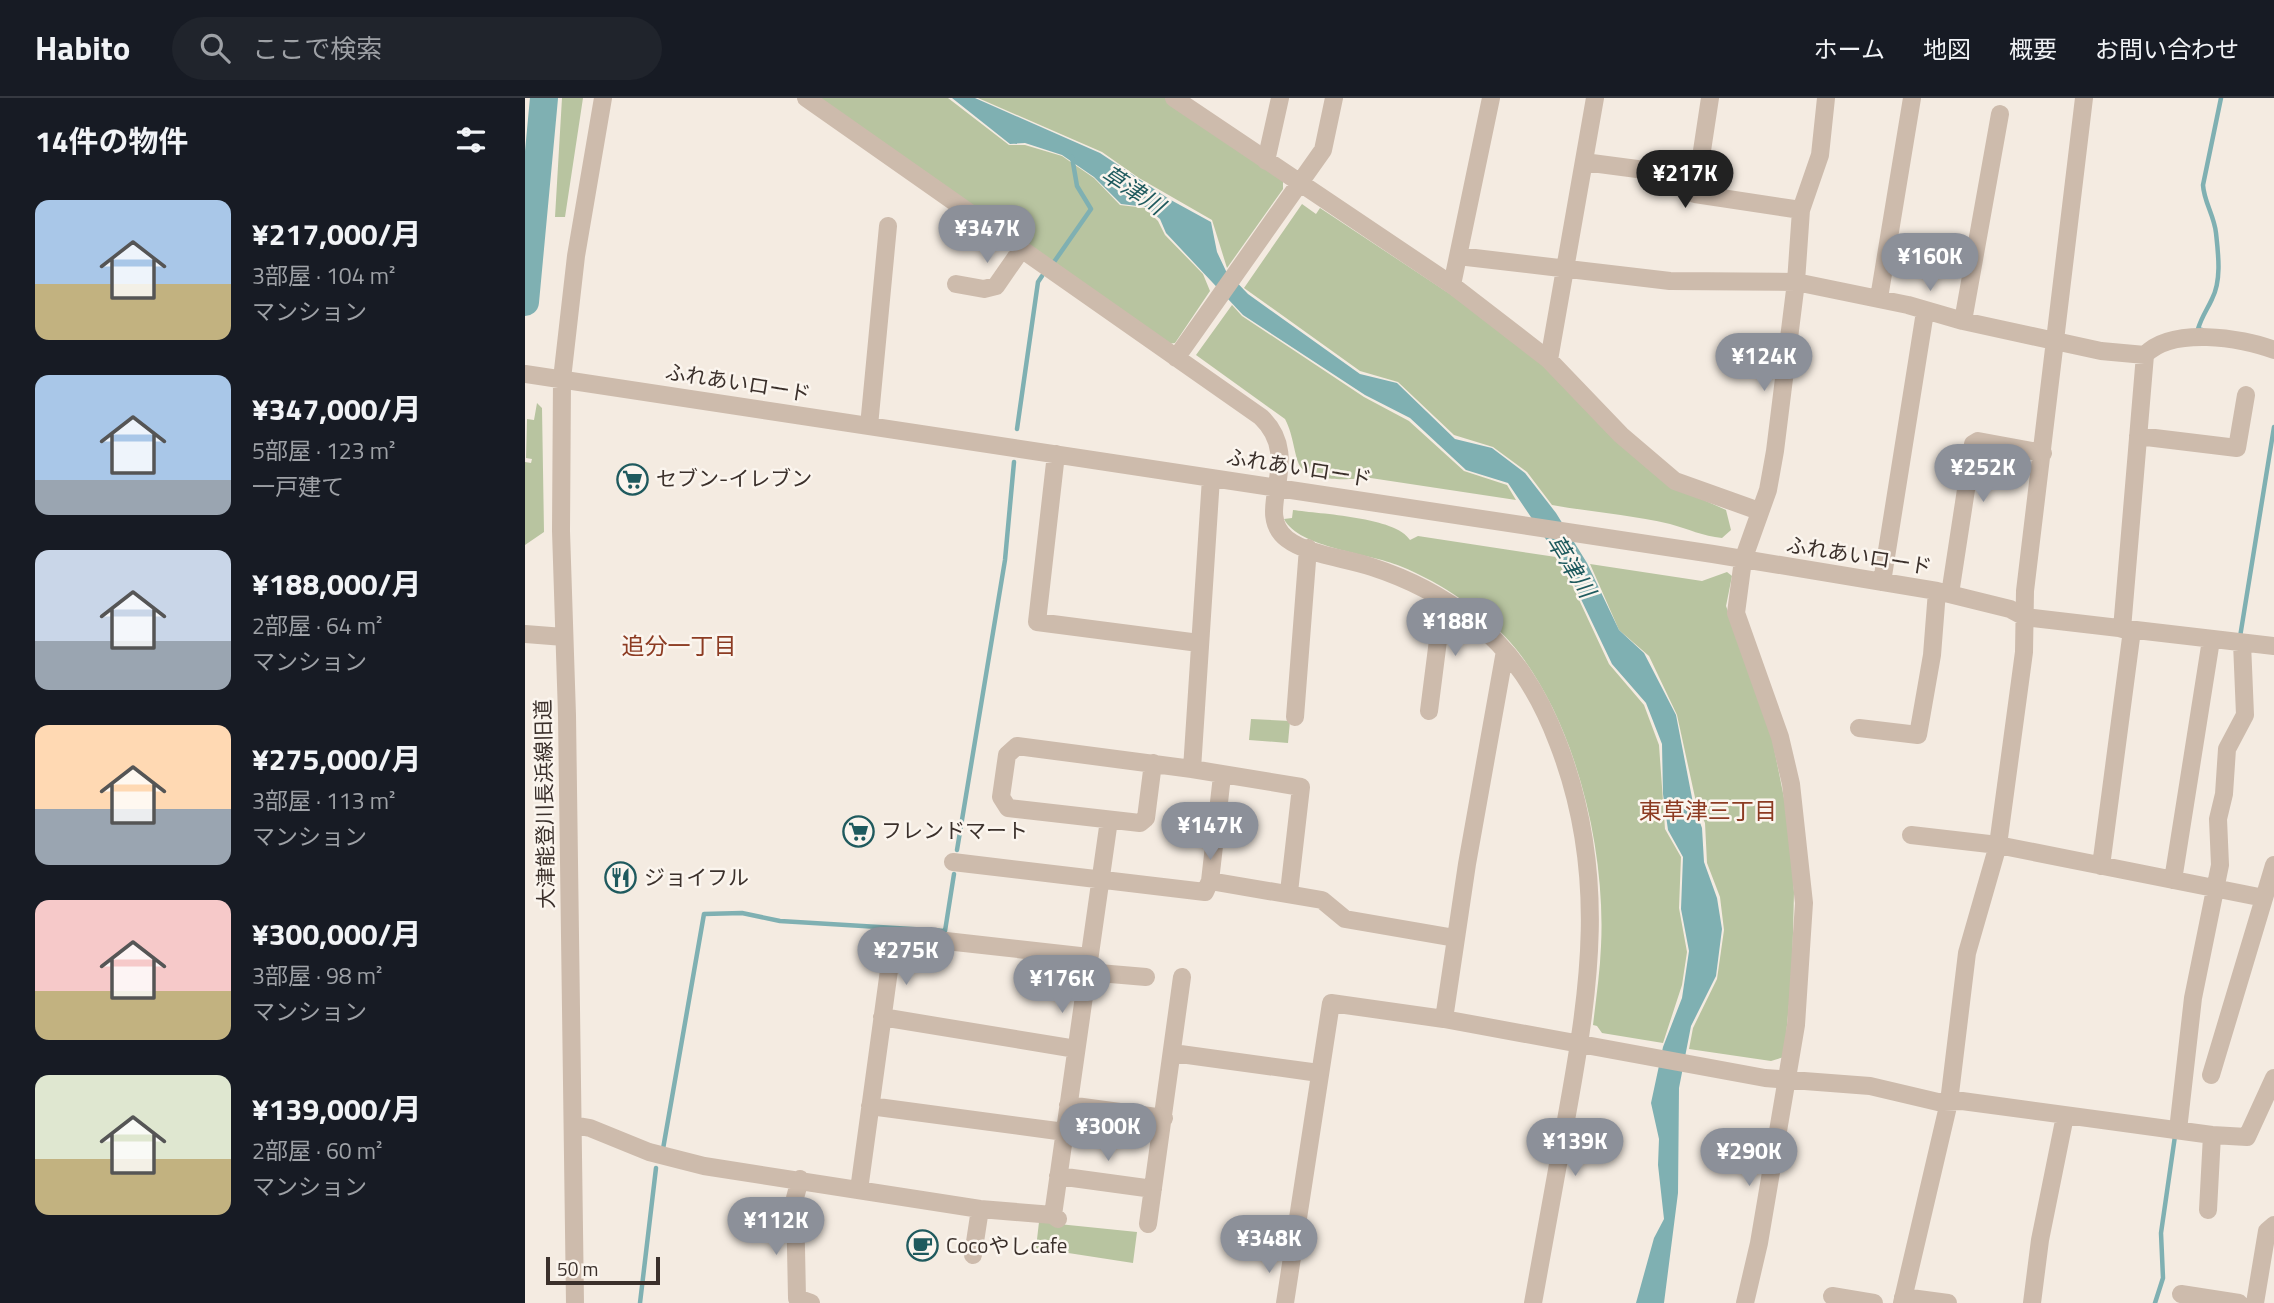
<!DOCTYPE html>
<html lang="ja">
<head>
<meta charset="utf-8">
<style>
  :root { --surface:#171b24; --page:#20242c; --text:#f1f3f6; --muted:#9ea1a6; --line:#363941; --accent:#8c9099 }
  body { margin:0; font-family:"Titillium Web","Noto Sans JP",sans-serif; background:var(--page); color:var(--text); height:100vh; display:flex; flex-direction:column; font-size:26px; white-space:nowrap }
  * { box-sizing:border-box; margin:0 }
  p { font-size:23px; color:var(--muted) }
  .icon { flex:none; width:38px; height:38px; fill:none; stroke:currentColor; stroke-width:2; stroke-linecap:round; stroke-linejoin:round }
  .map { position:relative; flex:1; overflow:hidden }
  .side { display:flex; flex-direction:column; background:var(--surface); width:525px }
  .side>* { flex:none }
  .scale { position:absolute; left:21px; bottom:18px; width:114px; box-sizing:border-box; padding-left:7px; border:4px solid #3b302b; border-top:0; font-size:19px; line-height:24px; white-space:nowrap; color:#3b302b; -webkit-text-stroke:5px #fbf5ee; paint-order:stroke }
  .price { position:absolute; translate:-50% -60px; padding:0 16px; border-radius:24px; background:var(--accent); color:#fff; font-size:23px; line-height:46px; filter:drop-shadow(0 2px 4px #0008) }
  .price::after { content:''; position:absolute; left:50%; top:42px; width:21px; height:16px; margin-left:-10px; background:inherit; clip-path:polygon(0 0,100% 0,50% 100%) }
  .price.selected { background:#222; color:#fff }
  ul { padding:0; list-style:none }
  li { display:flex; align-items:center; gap:21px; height:175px; padding:0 35px }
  li span { display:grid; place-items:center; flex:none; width:196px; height:140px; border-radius:14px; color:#555 }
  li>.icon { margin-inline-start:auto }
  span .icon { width:84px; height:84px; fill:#fffc; stroke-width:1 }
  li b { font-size:30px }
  h2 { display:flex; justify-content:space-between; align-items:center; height:84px; padding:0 35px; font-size:30px }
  header { display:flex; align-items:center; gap:42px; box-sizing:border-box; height:98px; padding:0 35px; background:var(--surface); border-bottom:2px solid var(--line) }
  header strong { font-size:33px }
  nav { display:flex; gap:38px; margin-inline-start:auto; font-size:24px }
  .search { width:490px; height:63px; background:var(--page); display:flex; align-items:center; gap:18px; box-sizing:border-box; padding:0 24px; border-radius:38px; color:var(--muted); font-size:26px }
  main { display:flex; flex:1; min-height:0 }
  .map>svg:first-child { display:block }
  .green { fill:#b8c4a0 }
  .water { fill:#7fb0b2 }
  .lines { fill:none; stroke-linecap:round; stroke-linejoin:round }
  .stream { stroke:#7fb0b2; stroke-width:4.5 }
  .river { stroke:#7fb0b2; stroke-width:28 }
  .minor { stroke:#cdbbac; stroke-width:18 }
  .labels { text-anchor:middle; stroke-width:5; stroke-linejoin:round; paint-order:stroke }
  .street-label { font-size:21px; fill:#3b302b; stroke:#fbf5ee }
  .poi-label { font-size:21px; fill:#3b302b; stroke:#fbf5ee; text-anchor:start }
  .water-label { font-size:23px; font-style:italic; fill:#1f5a5e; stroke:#fbf5ee }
  .neighbourhood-label { font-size:23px; fill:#8c3b22; stroke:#fbf5ee }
</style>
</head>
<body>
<header>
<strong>Habito</strong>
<div class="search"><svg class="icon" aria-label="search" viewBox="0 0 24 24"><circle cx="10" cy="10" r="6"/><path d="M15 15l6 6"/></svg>ここで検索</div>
<nav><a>ホーム</a><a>地図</a><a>概要</a><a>お問い合わせ</a></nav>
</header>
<main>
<section class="side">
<h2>14件の物件<svg class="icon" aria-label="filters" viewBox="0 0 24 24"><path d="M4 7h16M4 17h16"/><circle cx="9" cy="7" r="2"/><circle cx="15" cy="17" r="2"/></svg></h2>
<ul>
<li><span style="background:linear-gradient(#a9c7e8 60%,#c2b280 0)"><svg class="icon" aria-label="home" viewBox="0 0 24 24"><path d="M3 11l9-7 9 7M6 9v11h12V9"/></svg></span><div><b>¥217,000/月</b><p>3部屋 · 104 m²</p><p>マンション</p></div></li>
<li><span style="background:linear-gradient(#a9c7e8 75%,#9aa5b1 0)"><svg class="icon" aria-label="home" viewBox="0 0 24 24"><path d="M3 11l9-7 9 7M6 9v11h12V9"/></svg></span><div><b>¥347,000/月</b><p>5部屋 · 123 m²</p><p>一戸建て</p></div></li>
<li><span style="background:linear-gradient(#c9d6e8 65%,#9aa5b1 0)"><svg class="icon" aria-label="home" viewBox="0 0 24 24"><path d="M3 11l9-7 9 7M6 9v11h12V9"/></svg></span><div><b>¥188,000/月</b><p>2部屋 · 64 m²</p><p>マンション</p></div></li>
<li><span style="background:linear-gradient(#ffd9b3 60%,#9aa5b1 0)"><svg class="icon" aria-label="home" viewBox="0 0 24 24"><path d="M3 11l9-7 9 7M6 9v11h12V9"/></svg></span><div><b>¥275,000/月</b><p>3部屋 · 113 m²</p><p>マンション</p></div></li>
<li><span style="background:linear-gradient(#f6c9c9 65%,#c2b280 0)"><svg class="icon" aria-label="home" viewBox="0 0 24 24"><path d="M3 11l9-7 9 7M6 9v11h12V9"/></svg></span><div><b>¥300,000/月</b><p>3部屋 · 98 m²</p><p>マンション</p></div></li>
<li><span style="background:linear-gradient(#dfe7d0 60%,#c2b280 0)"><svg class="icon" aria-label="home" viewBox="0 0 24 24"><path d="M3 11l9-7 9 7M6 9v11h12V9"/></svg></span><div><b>¥139,000/月</b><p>2部屋 · 60 m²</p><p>マンション</p></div></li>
</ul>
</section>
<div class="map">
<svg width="1749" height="1205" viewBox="0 0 1749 1205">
  <rect width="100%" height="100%" fill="#f4ebe1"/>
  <path class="green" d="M37 0H58L40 119H30Z
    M294 0H423L484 47H500L537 58 569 80 595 107 620 110 633 123 640 137 678 176 685 193 650 245 643 246Z
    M453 0H641L758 83V91L702 170 687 122 614 80 577 54Z
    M777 106 791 116 795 110 931 200 999 250 1152 390 1201 412 1206 432 1197 440C1178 438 1163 431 1145 426 1107 417 1066 414 1027 407L1002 374 968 349 929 337 873 284 835 273 719 190Z
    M707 207 717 218 839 299 884 323 939 373 982 387 991 402 839 379C826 383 784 383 775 368 769 358 769 338 760 321L671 257Z
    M12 305 17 310 19 434 0 447V364L6 365 7 361 1 360 2 321 9 322Z
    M768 412C795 416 871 419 885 442L893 438 1031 459 1041 474 1084 566 1119 607 1134 647 1140 731 1156 759 1154 810 1162 854 1157 887 1138 945 1077 935 1072 928 1068 927C1071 901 1075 874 1076 848 1081 752 1051 626 991 551 962 515 917 485 875 468 844 455 774 450 759 421L767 420Z
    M1065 466 1177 483 1202 474 1207 478 1201 508 1244 625 1264 725 1269 794 1267 875 1259 959 1246 963 1164 951 1168 930 1192 881 1199 832 1195 799 1182 765 1180 725 1171 704 1152 617 1124 558 1094 532Z
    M726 621 765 623 763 645 724 642Z
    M514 1124 612 1134 608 1165 511 1150Z"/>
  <path class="water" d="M427 0H450L575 55 644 101 686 124 692 154 701 173 723 196 835 276 872 285 930 341 967 350 1000 375 1031 415 1062 465 1094 532 1119 555 1151 617 1168 705 1177 730 1179 764 1192 800 1197 831 1191 878 1166 928 1154 990 1153 1095 1139 1205H1111L1129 1140 1139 1121 1133 1067 1134 1041 1126 1005 1138 949 1157 900 1164 853 1156 811 1158 759 1143 732 1138 696 1137 646 1121 605 1087 566 1043 474 983 385 941 372 885 320 840 297 718 217 641 135 635 121 621 109 596 106 569 79 537 57 500 45 485 46Z"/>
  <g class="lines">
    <path class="stream" d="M529 164 566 111 552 88 547 59
      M1677 232 1673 231C1677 218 1682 212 1687 201 1697 182 1693 154 1691 135 1689 117 1679 104 1678 87L1696 0
      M492 331 513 184 517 178
      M1715 539 1749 329
      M432 752 480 462 489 364
      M138 1051 179 816 217 815 255 823 420 833 429 776
      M115 1205 131 1070
      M1630 1205 1638 1180 1636 1135 1650 1038"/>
    <path class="river" d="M0 204 19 0"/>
    <path class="minor" d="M281 0 736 319C781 362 726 413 762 441 783 457 821 460 847 469 881 480 917 498 946 521 988 553 1014 595 1033 645 1083 774 1065 890 1041 1022 1030 1083 1019 1144 1008 1205
      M649 0 927 187 1024 262 1096 337 1150 383 1234 413
      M741 63 755 0
      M1059 64 1173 79 1170 96 1276 112
      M1173 79 1185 0
      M933 158 1145 183 1271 184 1383 207 1438 223 1576 253 1620 257C1646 229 1716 239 1749 252
      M431 186 459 191 471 188 496 152
      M927 187 966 0
      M1354 200 1387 0
      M1438 223 1475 16
      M651 260 798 52 809 0
      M1024 262 1070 0
      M0 276 1188 456 1412 493 1485 511 1500 519 1749 548
      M344 328 363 128
      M1613 338 1712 350 1721 297
      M531 356 512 524 674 545
      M686 380 667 671 776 689 764 794
      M1357 484 1400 214
      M1425 496 1448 346 1453 343 1518 355
      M1597 531 1620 257
      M0 536 39 539
      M904 613 918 503
      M770 619 783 450
      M1334 630 1393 637 1407 557 1412 493
      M628 665 621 720 615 725 483 710 476 699 482 657 492 648 667 671
      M1386 737 1473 747 1739 800
      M428 764 680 794 685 783 797 802 820 821 930 840
      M1576 768 1607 532
      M1648 782 1686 542
      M685 783 697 678
      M562 874 621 879
      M357 919 551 951
      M919 921 942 766 980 553
      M648 955 794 975
      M1686 977 1749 767
      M543 1007 639 1020
      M345 1008 540 1034
      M48 1027 65 1030 124 1054 179 1068 455 1111 528 1117 533 1121
      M1653 1032 1668 900 1695 767 1693 721 1699 696 1702 651 1720 617 1717 545
      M533 1078 628 1091
      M275 1081 270 1100 272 1200 286 1205
      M334 1092 368 843H421L564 859
      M1683 1112 1687 1037
      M528 1117 584 722
      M623 1126 657 879
      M448 1157 455 1111
      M1656 1196 1714 1205
      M1307 1198 1349 1205
      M1378 1199 1423 1205
      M50 1205 42 617 36 433 37 281 51 158 78 0
      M760 1205 806 905 919 921 1240 980 1345 988 1413 1004 1437 1003 1687 1037 1722 1039 1749 980
      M1220 1205 1234 1145 1271 927 1279 805 1266 686 1255 639 1211 515 1218 462 1243 392 1250 353 1271 184 1276 112 1295 57 1301 0
      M1377 1205 1424 1004 1442 855 1473 747 1499 554 1500 493 1559 0
      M1507 1205 1515 1142 1540 1018
      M1730 1205 1742 1133 1749 1127"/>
  </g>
  <defs>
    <symbol id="supermarket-ring" viewBox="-11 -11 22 22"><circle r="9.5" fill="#fbf5ee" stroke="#1f5a5e" stroke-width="1.5"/><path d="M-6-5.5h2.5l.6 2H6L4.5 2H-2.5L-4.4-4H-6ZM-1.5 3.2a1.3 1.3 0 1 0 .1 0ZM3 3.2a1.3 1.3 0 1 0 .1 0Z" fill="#1f5a5e"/></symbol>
    <symbol id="restaurant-ring" viewBox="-11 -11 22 22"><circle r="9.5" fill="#fbf5ee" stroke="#1f5a5e" stroke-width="1.5"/><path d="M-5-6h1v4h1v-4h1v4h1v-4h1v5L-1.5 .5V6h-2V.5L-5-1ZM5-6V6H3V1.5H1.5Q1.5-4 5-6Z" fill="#1f5a5e"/></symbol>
    <symbol id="cafe-ring" viewBox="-11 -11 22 22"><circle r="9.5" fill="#fbf5ee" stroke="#1f5a5e" stroke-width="1.5"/><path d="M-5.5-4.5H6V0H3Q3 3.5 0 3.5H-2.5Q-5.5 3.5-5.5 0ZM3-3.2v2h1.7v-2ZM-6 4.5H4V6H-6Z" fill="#1f5a5e"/></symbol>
  </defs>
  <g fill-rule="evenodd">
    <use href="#supermarket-ring" x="90" y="364" width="35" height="35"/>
    <use href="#supermarket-ring" x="316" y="716" width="35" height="35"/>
    <use href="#restaurant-ring" x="78" y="762" width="35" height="35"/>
    <use href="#cafe-ring" x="380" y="1130" width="35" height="35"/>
  </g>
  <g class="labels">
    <g class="street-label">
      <text transform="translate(213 285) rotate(9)" y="7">ふれあいロード</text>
      <text transform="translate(774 370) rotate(9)" y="7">ふれあいロード</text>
      <text transform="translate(1334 458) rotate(9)" y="7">ふれあいロード</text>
      <text transform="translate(20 706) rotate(-91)" y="7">大津能登川長浜線旧道</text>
    </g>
    <g class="poi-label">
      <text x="131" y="388">セブン-イレブン</text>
      <text x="356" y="740">フレンドマート</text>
      <text x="119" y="787">ジョイフル</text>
      <text x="421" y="1155">Cocoやしcafe</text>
    </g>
    <g class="water-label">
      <text transform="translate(608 92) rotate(33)" y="8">草津川</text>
      <text transform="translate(1046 468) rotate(58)" y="8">草津川</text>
    </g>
    <g class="neighbourhood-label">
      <text x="154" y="556">追分一丁目</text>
      <text x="1183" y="721">東草津三丁目</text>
    </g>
  </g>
</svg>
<div class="scale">50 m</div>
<b class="price selected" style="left:1160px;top:112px">¥217K</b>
<b class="price" style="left:462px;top:167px">¥347K</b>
<b class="price" style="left:1405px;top:195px">¥160K</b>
<b class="price" style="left:1239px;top:295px">¥124K</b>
<b class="price" style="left:1458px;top:406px">¥252K</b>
<b class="price" style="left:930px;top:560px">¥188K</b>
<b class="price" style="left:685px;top:764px">¥147K</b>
<b class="price" style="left:381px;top:889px">¥275K</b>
<b class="price" style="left:537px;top:917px">¥176K</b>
<b class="price" style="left:583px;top:1065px">¥300K</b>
<b class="price" style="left:1050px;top:1080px">¥139K</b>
<b class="price" style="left:1224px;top:1090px">¥290K</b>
<b class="price" style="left:251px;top:1159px">¥112K</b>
<b class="price" style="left:744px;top:1177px">¥348K</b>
</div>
</main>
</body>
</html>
